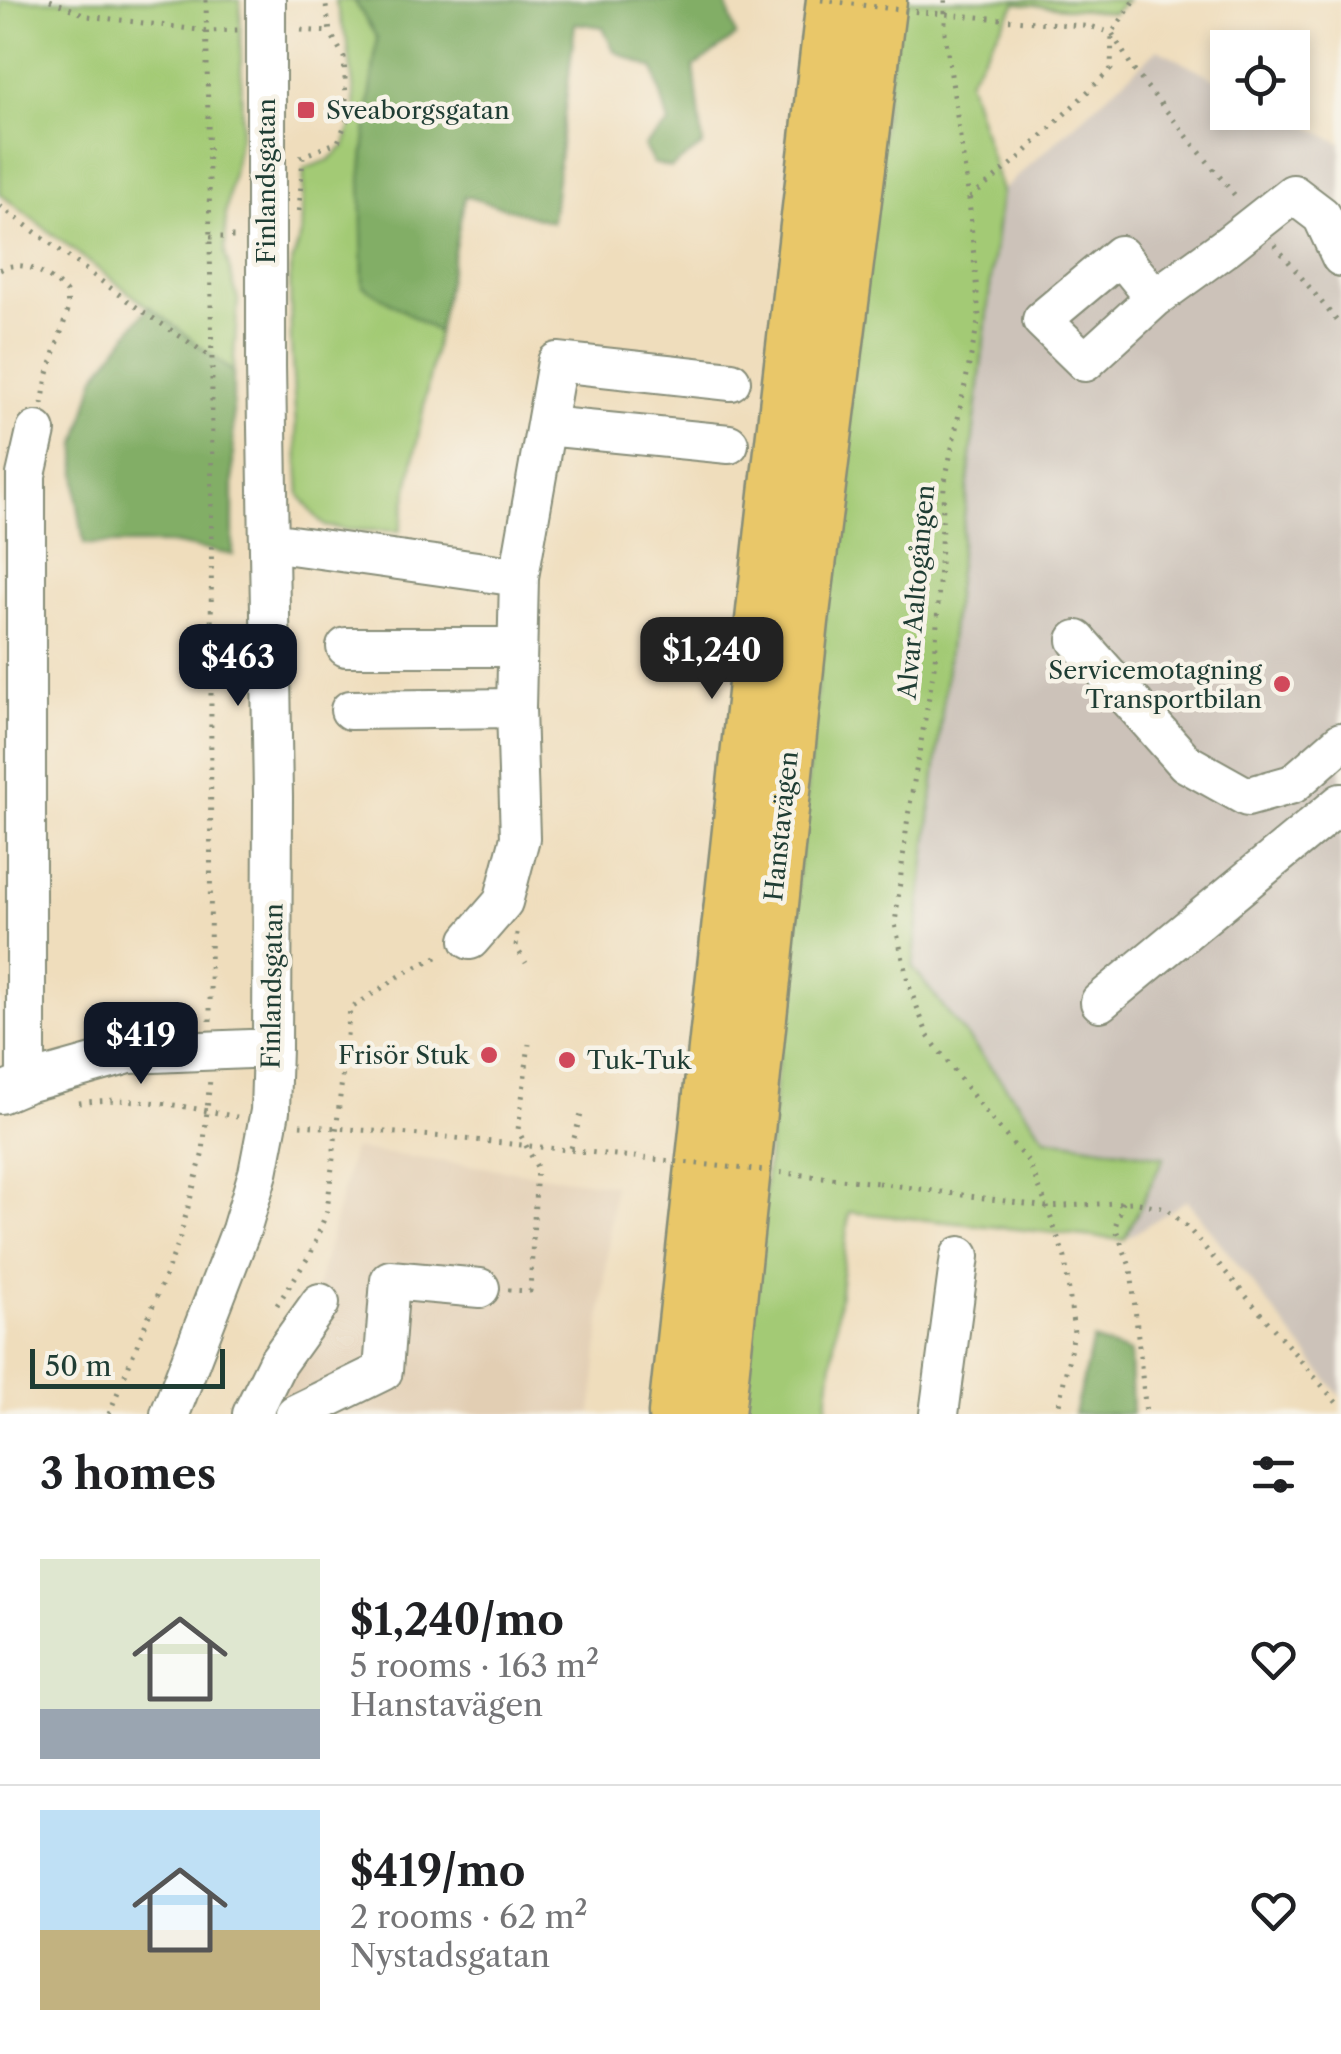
<!DOCTYPE html>
<html lang="en">
<head>
<meta charset="utf-8">
<style>
  :root { --surface:#fff; --page:#f6f6f6; --text:#202124; --muted:#757577; --line:#e0e0e0; --accent:#111827 }
  body { margin:0; font-family:"Libre Caslon Text",serif; background:var(--page); color:var(--text); height:100vh; display:flex; flex-direction:column; font-size:38px; white-space:nowrap }
  * { box-sizing:border-box; margin:0 }
  p { font-size:32px; color:var(--muted) }
  .icon { flex:none; width:55px; height:55px; fill:none; stroke:currentColor; stroke-width:2; stroke-linecap:round; stroke-linejoin:round }
  .map { position:relative; height:1414px; overflow:hidden }
  .drawer { display:flex; flex-direction:column; background:var(--surface); flex:1 }
  .drawer>* { flex:none }
  .fabs { position:absolute; left:1210px; top:30px; display:grid; gap:20px }
  .fabs a { display:grid; place-items:center; width:100px; height:100px; border-radius:0px; background:var(--surface); box-shadow:0 5px 15px #0003; font-size:50px }
  .scale { position:absolute; left:30px; bottom:25px; width:195px; box-sizing:border-box; padding-left:10px; border:5px solid #1f3d34; border-top:0; font-size:28px; line-height:35px; white-space:nowrap; color:#1f3d34; -webkit-text-stroke:8px #f7f3e8; paint-order:stroke }
  .price { position:absolute; translate:-50% -85px; padding:0 22px; border-radius:20px; background:var(--accent); color:#fff; font-size:32px; line-height:65px; filter:drop-shadow(0 2px 5px #0008) }
  .price::after { content:''; position:absolute; left:50%; top:60px; width:30px; height:22px; margin-left:-15px; background:inherit; clip-path:polygon(0 0,100% 0,50% 100%) }
  .price.selected { background:#222; color:#fff }
  ul { padding:0; list-style:none }
  li { display:flex; align-items:center; gap:30px; height:250px; padding:0 40px }
  li+li { border-top:2px solid var(--line) }
  li span { display:grid; place-items:center; flex:none; width:280px; height:200px; border-radius:0px; color:#555 }
  li>.icon { margin-inline-start:auto }
  span .icon { width:120px; height:120px; fill:#fffc; stroke-width:1 }
  li b { font-size:42px }
  h2 { display:flex; justify-content:space-between; align-items:center; height:120px; padding:0 40px; font-size:42px }
  .map>svg:first-child { display:block }
  .built { fill:#e2ceb3 }
  .industrial { fill:#ccc2b9 }
  .green { fill:#a3ca75; stroke:#618454; stroke-width:2.5 }
  .forest { fill:#82ae66; stroke:#50764d; stroke-width:2.5 }
  .lines { fill:none; stroke-linecap:round; stroke-linejoin:round }
  .minor-casing { stroke:#878d78; stroke-width:42 }
  .major-casing { stroke:#878d78; stroke-width:55 }
  .path { stroke:#878d78; stroke-width:5; stroke-dasharray:2.5 8; stroke-linecap:butt }
  .minor { stroke:#fff; stroke-width:38 }
  .major { stroke:#e9c769; stroke-width:50 }
  .path-bridge { stroke:#878d78; stroke-width:5; stroke-dasharray:2.5 8; stroke-linecap:butt }
  .poi-dot { fill:#d1495b; stroke:#f7f3e8; stroke-width:4 }
  .labels { text-anchor:middle; stroke-width:9; stroke-linejoin:round; paint-order:stroke }
  .poi-label { font-size:25px; fill:#1f3d34; stroke:#f7f3e8; text-anchor:start }
  .street-label { font-size:25px; fill:#1f3d34; stroke:#f7f3e8 }
</style>
</head>
<body>
<div class="map">
<svg width="1341" height="1414" viewBox="0 0 1341 1414">
  <rect width="100%" height="100%" fill="#f7f3e8"/>
  <filter id="ink" filterUnits="userSpaceOnUse"><feTurbulence type="fractalNoise" baseFrequency=".01" numOctaves="2"/><feDisplacementMap in="SourceGraphic" scale="20" xChannelSelector="R" yChannelSelector="G"/><feConvolveMatrix kernelMatrix="1 2 1 2 8 2 1 2 1" color-interpolation-filters="sRGB"/></filter>
  <filter id="wash" filterUnits="userSpaceOnUse"><feTurbulence type="fractalNoise" baseFrequency=".0048" numOctaves="4" result="noise"/><feDisplacementMap in="SourceGraphic" scale="40" xChannelSelector="R" yChannelSelector="G"/><feGaussianBlur stdDeviation="2.25" result="paint"/><feColorMatrix in="noise" values="0 0 0 0 0 0 0 0 0 0 0 0 0 0 0 0 0 1.4 0 .05"/><feComposite in="paint" operator="in"/></filter>
  <g filter="url(#wash)">
    <rect width="100%" height="100%" fill="#efddbc"/>
    <path class="built" d="M353 1149 614 1185 592 1414H243L317 1289Z"/>
    <path class="industrial" d="M1158 49 1227 85 1228 112 1281 113 1341 143V1397L1187 1200 1124 1240 1164 1157 1046 1138 913 968 1001 191Z"/>
    <path class="green" d="M0 0H240L242 125 226 211 225 253 238 300 233 372 0 194Z
      M335 0H354L377 38 363 161V286L438 332 400 531 348 530 325 526 311 511 300 495 291 344 290 269 301 235 304 169 329 160 345 146 356 109 348 45Z
      M898 0H1127L1113 13 1016 3 968 80 1001 191 913 968 1046 1138 1164 1157 1124 1240 849 1212 826 1414H741L837 496Z"/>
    <path class="forest" d="M354 0H725L736 36 694 67 703 145 671 168 653 163 644 146 669 124 654 69 614 51 603 27 575 23 552 222 465 196 438 332 363 286 361 179 377 38Z
      M149 306 233 372V555L176 544H84L77 498V444L96 376Z
      M1093 1340 1130 1353 1132 1414H1074Z"/>
  </g>
  <g filter="url(#ink)">
    <g class="lines">
      <defs>
        <path id="minor" d="M1155 298 1085 362 1042 320 1120 255 1155 298 1227 246 1293 194 1322 216 1341 257
          M546 426 729 444
          M270 542 519 577
          M1077 640 1186 763 1247 797 1293 784 1341 742
          M346 647H516
          M350 710 516 708
          M470 940 503 902 520 838 516 708 519 577 557 362 731 381
          M1100 1002 1341 803
          M26 1083V475L36 431
          M0 1094 26 1083 129 1054 272 1048
          M170 1414 241 1230 258 1173 270 1111 272 1048 273 796 266 366V0
          M252 1414 277 1363 320 1303
          M295 1414 383 1371 390 1280 480 1288
          M939 1414 960 1256"/>
        <path id="major" d="M674 1414 772 520 832 0
          M719 1414 803 621 881 0"/>
      </defs>
      <use href="#minor" class="minor-casing"/>
      <use href="#major" class="major-casing"/>
      <path class="path" d="M50 0 88 16 207 31 238 30
        M206 0 212 364 210 1022
        M1093 27 1112 33 1135 72 1237 198
        M301 30 330 32 325 0
        M300 157 338 142 347 120 344 57 330 32
        M970 198 1018 159 1111 69 1112 33 1135 0
        M0 206 132 304 211 357
        M299 211 303 157
        M210 237H237
        M1275 245 1341 326
        M0 270C23 257 50 275 67 293L68 310 47 377 42 404
        M517 933 516 947 526 963
        M79 1103C131 1095 185 1106 237 1117
        M300 1125 446 1137
        M571 1148 583 1108
        M878 1183 1047 1207 1029 1163 983 1109 928 1036 909 986 895 924 908 816 935 662 944 486 979 317 969 199 945 33V0
        M1123 1202 1115 1227 1131 1269 1146 1414
        M508 1290 530 1291 537 1167 518 1130 529 1044
        M277 1305 311 1253 327 1211 350 1009 406 972 443 954
        M109 1414 178 1244 203 1152 210 1079
        M1057 1414 1074 1333 1065 1258 1047 1207 1133 1202 1166 1208 1189 1229 1341 1408"/>
      <use href="#minor" class="minor"/>
      <use href="#major" class="major"/>
      <path class="path-bridge" d="M821 0 910 11 1093 27
        M446 1137 878 1183"/>
    </g>
  </g>
  <g class="poi-dot">
    <rect x="296" y="100" width="20" height="20" rx="5"/>
    <circle cx="1282" cy="684" r="10"/>
    <circle cx="489" cy="1055" r="10"/>
    <circle cx="567" cy="1060" r="10"/>
  </g>
  <g class="labels">
    <g class="poi-label">
      <text x="326" y="119">Sveaborgsgatan</text>
      <text x="1262" y="679" text-anchor="end">Servicemotagning<tspan x="1262" dy="29">Transportbilan</tspan></text>
      <text x="469" y="1064" text-anchor="end">Frisör Stuk</text>
      <text x="587" y="1069">Tuk-Tuk</text>
    </g>
    <g class="street-label">
      <text transform="translate(266 181) rotate(-90)" y="9">Finlandsgatan</text>
      <text transform="translate(916 592) rotate(-85)" y="9">Alvar Aaltogången</text>
      <text transform="translate(781 826) rotate(-84)" y="9">Hanstavägen</text>
      <text transform="translate(272 986) rotate(-89)" y="9">Finlandsgatan</text>
    </g>
  </g>
</svg>
<div class="fabs">
<a><svg class="icon" aria-label="locate" viewBox="0 0 24 24"><circle cx="12" cy="12" r="6"/><path d="M12 2v4M12 18v4M2 12h4M18 12h4"/></svg></a>
</div>
<div class="scale">50 m</div>
<b class="price selected" style="left:712px;top:702px">$1,240</b>
<b class="price" style="left:238px;top:709px">$463</b>
<b class="price" style="left:141px;top:1087px">$419</b>
</div>
<section class="drawer">
<h2>3 homes<svg class="icon" aria-label="filters" viewBox="0 0 24 24"><path d="M4 7h16M4 17h16"/><circle cx="9" cy="7" r="2"/><circle cx="15" cy="17" r="2"/></svg></h2>
<ul>
<li><span style="background:linear-gradient(#dfe7d0 75%,#9aa5b1 0)"><svg class="icon" aria-label="home" viewBox="0 0 24 24"><path d="M3 11l9-7 9 7M6 9v11h12V9"/></svg></span><div><b>$1,240/mo</b><p>5 rooms · 163 m²</p><p>Hanstavägen</p></div><svg class="icon" aria-label="heart" viewBox="0 0 24 24"><path d="M12 20l-8-8c-3-5 5-10 8-4 3-6 11-1 8 4z"/></svg></li>
<li><span style="background:linear-gradient(#bfe0f5 60%,#c2b280 0)"><svg class="icon" aria-label="home" viewBox="0 0 24 24"><path d="M3 11l9-7 9 7M6 9v11h12V9"/></svg></span><div><b>$419/mo</b><p>2 rooms · 62 m²</p><p>Nystadsgatan</p></div><svg class="icon" aria-label="heart" viewBox="0 0 24 24"><path d="M12 20l-8-8c-3-5 5-10 8-4 3-6 11-1 8 4z"/></svg></li>
</ul>
</section>
</body>
</html>
